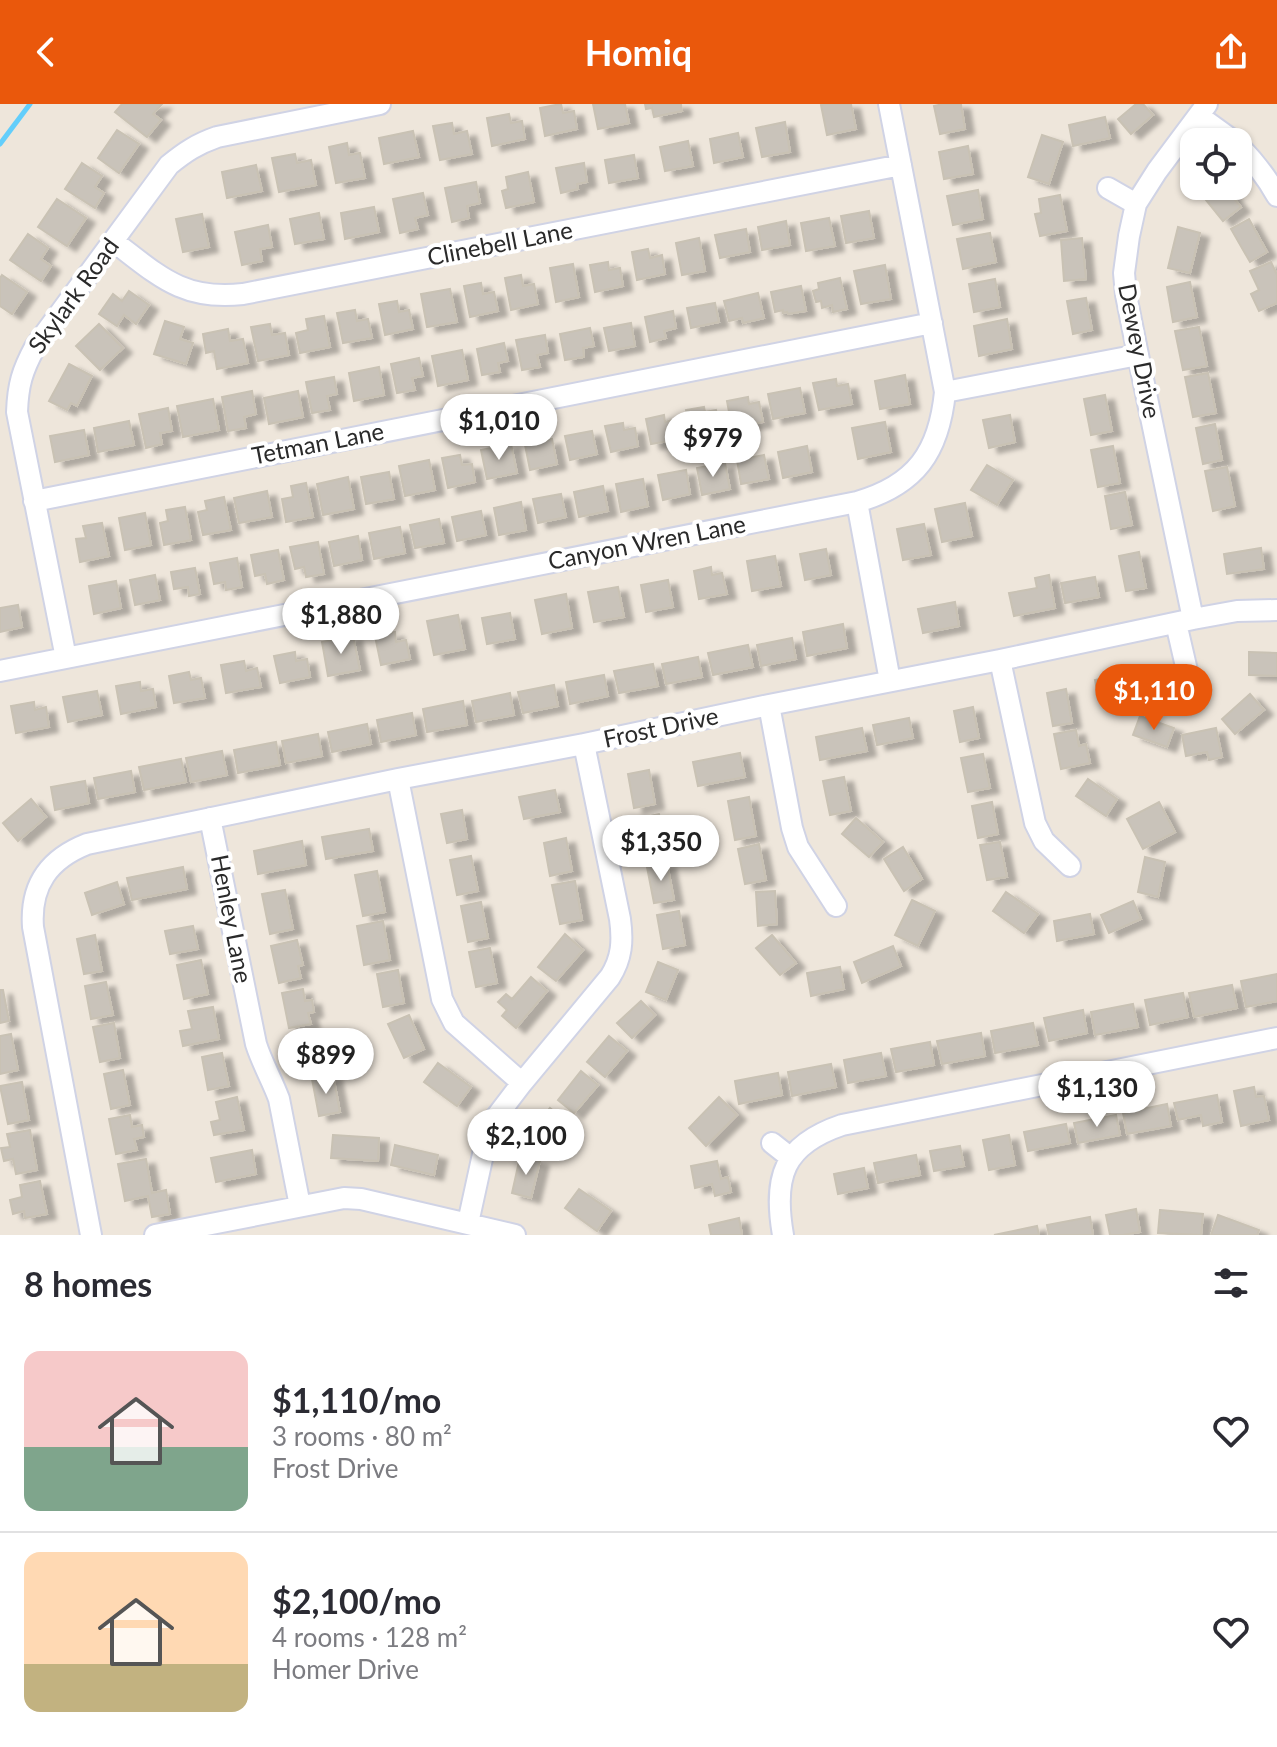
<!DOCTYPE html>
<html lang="en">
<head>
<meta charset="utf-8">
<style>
  :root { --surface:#fff; --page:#f7f7f7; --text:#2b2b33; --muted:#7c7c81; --line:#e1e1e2; --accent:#ea580c }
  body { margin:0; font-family:Lato,sans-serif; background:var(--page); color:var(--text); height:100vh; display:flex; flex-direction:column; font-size:30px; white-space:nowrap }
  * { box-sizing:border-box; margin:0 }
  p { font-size:26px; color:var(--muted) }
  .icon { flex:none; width:44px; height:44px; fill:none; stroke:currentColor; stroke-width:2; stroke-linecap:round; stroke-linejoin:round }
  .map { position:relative; height:1131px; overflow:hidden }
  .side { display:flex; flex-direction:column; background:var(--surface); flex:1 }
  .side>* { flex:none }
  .controls { position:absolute; left:1180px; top:24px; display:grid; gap:16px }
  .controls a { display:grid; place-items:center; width:72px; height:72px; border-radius:16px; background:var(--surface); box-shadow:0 2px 6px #0004; font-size:40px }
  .price { position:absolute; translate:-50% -68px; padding:0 18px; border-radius:28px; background:#fff; color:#222; font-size:26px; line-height:52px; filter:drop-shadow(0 2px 4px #0008) }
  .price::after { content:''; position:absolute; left:50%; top:48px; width:24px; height:18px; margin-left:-12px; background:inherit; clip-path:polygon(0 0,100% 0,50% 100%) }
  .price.active { background:var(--accent); color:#fff }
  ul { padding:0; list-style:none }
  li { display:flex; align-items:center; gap:24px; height:200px; padding:0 24px }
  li+li { border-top:2px solid var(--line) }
  li span { display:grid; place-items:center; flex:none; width:224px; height:160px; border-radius:16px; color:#555 }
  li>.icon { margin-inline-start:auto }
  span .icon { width:96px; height:96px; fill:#fffc; stroke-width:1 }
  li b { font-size:34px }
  h2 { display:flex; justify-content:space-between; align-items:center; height:96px; padding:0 24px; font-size:34px }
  header { display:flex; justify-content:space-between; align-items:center; height:104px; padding:0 24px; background:var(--accent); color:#fff; font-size:36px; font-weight:700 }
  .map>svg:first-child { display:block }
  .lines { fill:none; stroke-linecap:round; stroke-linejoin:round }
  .stream { stroke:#63cefb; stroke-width:5 }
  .building { fill:#c9c3ba; stroke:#c9c2b4; stroke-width:2; filter:url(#shadow) }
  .minor-casing { stroke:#d0d3e5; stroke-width:24 }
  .minor { stroke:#fff; stroke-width:20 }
  .labels { text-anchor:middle; stroke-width:8; stroke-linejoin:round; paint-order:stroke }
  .street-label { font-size:24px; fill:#2a2a2a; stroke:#fff }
</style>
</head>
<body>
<header><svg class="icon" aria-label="back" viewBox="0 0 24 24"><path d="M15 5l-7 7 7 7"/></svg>Homiq<svg class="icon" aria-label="share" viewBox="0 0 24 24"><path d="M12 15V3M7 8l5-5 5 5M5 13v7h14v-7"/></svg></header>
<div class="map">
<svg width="1277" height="1131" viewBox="0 0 1277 1131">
  <defs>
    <filter id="shadow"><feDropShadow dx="9" dy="5" stdDeviation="2" flood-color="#0004"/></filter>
  </defs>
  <rect width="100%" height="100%" fill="#eee6db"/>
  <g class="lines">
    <path class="stream" d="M0 40 30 0"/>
  </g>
  <path class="building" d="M122 0H162L153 10 161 16 147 33 115 8Z
    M561 0 563 9 574 7 577 25 545 32 540 4Z
    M593 0H625L629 19 598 25Z
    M645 0H681L682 7 654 13 652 4 646 5Z
    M826 0H851L856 25 827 31 821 1Z
    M943 0H961L965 25 940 30 934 2Z
    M1136 0H1143L1153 11 1131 30 1118 15Z
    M509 10 511 19 522 17 525 35 492 42 487 14Z
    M1105 13 1110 34 1073 42 1069 21Z
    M785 18 790 48 762 53 756 24Z
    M452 19 454 30 467 27 472 50 440 56 433 22Z
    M117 26 139 40 119 69 98 54Z
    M413 27 419 53 384 60 379 34Z
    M738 29 743 53 714 59 710 35Z
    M1042 31 1063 38 1049 80 1028 73Z
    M688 37 693 62 665 67 660 43Z
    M347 39 349 51 360 49 365 74 336 79 329 43Z
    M968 42 973 70 944 75 939 48Z
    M295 50 297 59 311 56 316 81 279 88 272 54Z
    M634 51 638 74 609 79 605 56Z
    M82 59 102 72 95 83 104 89 95 104 65 85Z
    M584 59 587 78 577 80 578 85 561 89 556 64Z
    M256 61 262 87 227 94 222 68Z
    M528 68 534 98 506 104 502 87 508 85 506 73Z
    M476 78 480 99 467 102 469 114 452 118 445 84Z
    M1201 82H1224L1241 103 1223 117 1197 85Z
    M978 86 983 115 953 121 947 92Z
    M423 89 428 111 415 114 418 125 400 129 393 95Z
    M1060 91 1067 127 1040 132 1035 110 1041 109 1039 95Z
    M57 95 86 114 67 142 38 123Z
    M374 103 379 128 345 135 341 109Z
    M869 107 874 134 846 139 841 112Z
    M319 109 324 135 295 140 290 115Z
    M202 110 209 143 183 148 176 115Z
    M829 114 835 142 806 147 801 119Z
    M1249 115 1267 148 1250 158 1231 125Z
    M786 117 790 141 762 146 758 123Z
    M268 121 272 143 260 145 262 157 242 161 235 128Z
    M1178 123 1200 129 1190 169 1168 164Z
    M746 125 750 148 720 154 715 131Z
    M990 129 996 158 963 165 957 135Z
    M28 130 48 144 41 155 51 162 41 177 10 156Z
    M699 134 705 167 682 171 676 139Z
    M1082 134 1086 175 1064 177 1061 136Z
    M648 145 650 154 662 151 665 170 637 176 632 148Z
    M608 158 609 166 620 164 623 182 595 188 590 161Z
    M1271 158 1277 171V199L1259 207 1251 190 1259 186 1250 167Z
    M573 160 579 193 556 198 550 164Z
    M885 161 891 195 861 200 854 167Z
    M2 171 27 188 12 210 0 202V174Z
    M521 171 523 182 534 180 538 200 511 206 505 174Z
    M840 174 847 205 833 208 832 201 822 204 821 197 816 198 813 187 819 185 818 179Z
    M995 175 1000 203 974 208 969 180Z
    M1190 178 1197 213 1173 218 1167 183Z
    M481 179 483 190 494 188 498 207 470 213 464 182Z
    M801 182 806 207 788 210 787 208 783 209V206L775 208 771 188Z
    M450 185 457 218 427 223 421 190Z
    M129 187 149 201 136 220 124 211 117 222 99 210 113 190 122 197Z
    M758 189 764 214 743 219 742 214 729 217 724 197Z
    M1086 194 1092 226 1073 230 1067 197Z
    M397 197 399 208 409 206 413 225 385 231 379 200Z
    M715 199 719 218 691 224 687 204Z
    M355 206 357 217 368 215 372 234 343 239 337 209Z
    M673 207 676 224 664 227 666 234 650 238 645 213Z
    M324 212 330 243 300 249 296 229 308 226 306 215Z
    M1007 215 1012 245 979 252 974 222Z
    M165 217 184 223 180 235 193 239 186 260 154 250Z
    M631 219 635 242 609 247 604 224Z
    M99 220 123 244 100 266 76 242Z
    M270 220 272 231 285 229 289 251 258 257 251 223Z
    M1199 223 1207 262 1183 266 1175 227Z
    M590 224 594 242 583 244 584 253 565 256 560 230Z
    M228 225 230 237 243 235 248 259 217 265 214 247 206 249 203 230Z
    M545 231 548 249 537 251 540 263 522 266 516 236Z
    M504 239 508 257 498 259 500 268 482 271 477 245Z
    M462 246 468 276 438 282 432 252Z
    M419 254 423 272 412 274 415 286 397 289 391 260Z
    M69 260 92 272 77 302 71 299 67 306 49 297Z
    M379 263 384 291 354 297 349 269Z
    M1208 269 1216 309 1193 313 1185 273Z
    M905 271 910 300 880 305 875 277Z
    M334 273 337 290 327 292 330 306 312 309 306 278Z
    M836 275 837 282 848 280 852 300 819 306 813 279Z
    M800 284 805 309 773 315 768 290Z
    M252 287 256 310 244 313 246 324 228 327 222 293Z
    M298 287 303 313 269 320 264 294Z
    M1105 291 1112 327 1091 331 1084 295Z
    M748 293 749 300 759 298 763 318 732 324 727 297Z
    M213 295 219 326 183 333 177 302Z
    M704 303 705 308 716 306 720 327 691 333 686 306Z
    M168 304 172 327 160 329 162 340 146 344 139 310Z
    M664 311 665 318 676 315 680 335 651 340 646 315Z
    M1010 311 1015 338 989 344 983 316Z
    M129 317 134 341 98 348 94 324Z
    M885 318 891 348 858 355 852 324Z
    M623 319 624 326 635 324 638 342 611 348 605 322Z
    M1215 320 1222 356 1203 360 1196 324Z
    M84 326 89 351 55 358 50 332Z
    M592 327 597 350 570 356 565 332Z
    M552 335 557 360 530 366 525 341Z
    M511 340 517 369 487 375 481 346Z
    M807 342 812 368 783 374 778 348Z
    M1113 342 1120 379 1098 383 1091 346Z
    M460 351 462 361 472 360 475 378 448 384 442 354Z
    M764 351 769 375 741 380 737 356Z
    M429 356 435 386 405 392 399 362Z
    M725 359 730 385 702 391 697 364Z
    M987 361 1013 376 997 401 971 386Z
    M1227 363 1235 402 1213 407 1205 367Z
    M686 366 690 390 663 396 658 371Z
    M389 368 394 395 366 400 361 373Z
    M348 373 354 405 323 411 317 380Z
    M643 375 648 402 621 408 616 380Z
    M306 379 313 413 286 418 282 395 293 393 291 382Z
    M603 382 608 407 579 413 574 388Z
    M267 387 272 413 239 419 234 394Z
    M1125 388 1132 421 1111 425 1105 392Z
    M561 390 566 413 538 419 533 395Z
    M224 393 231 426 203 431 198 408 207 406 205 397Z
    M521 398 526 426 499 431 494 404Z
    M965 399 972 432 942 438 935 405Z
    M185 403 191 436 164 441 160 419 168 417 166 406Z
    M481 407 486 431 457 437 452 413Z
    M145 409 151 441 125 446 119 414Z
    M439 415 444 439 415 444 410 421Z
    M102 419 109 452 80 458 76 435 86 434 83 422Z
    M924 420 931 451 903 456 897 425Z
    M400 423 405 449 374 455 369 429Z
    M358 432 362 456 334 462 329 438Z
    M318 438 324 470 306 473 304 463 295 465 290 443Z
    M1261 444 1264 465 1227 470 1224 450Z
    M826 445 831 471 805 476 800 450Z
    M278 446 284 476 267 480 265 470 255 472 251 451Z
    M1139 448 1146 484 1126 487 1119 452Z
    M775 452 781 482 752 487 747 457Z
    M237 454 242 483 226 486 225 478 214 480 210 459Z
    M711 463 712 471 722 469 727 490 699 495 694 467Z
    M195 464 200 490 189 492 188 483 174 485 171 468Z
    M155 471 160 496 135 501 130 476Z
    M1049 471 1055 504 1014 512 1009 489 1037 484 1035 474Z
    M1095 473 1099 493 1065 499 1061 479Z
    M668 476 673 503 646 508 641 481Z
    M116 477 121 504 94 510 89 482Z
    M618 483 624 513 594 518 588 488Z
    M566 490 572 524 542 530 535 496Z
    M955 498 959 522 923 529 918 505Z
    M18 501 22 523 0 528V504Z
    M510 509 515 535 487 540 482 514Z
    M458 511 465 545 434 551 427 517Z
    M843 520 847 544 807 552 803 528Z
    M395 528 396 538 406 536 410 555 381 561 375 532Z
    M353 532 360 566 328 572 322 538Z
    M792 534 796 555 761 562 757 541Z
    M748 541 753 563 713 571 708 549Z
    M295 548 296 557 307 555 310 573 280 579 274 552Z
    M1249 548 1277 549V572L1249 571Z
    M698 553 702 573 666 580 662 560Z
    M244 557 246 567 257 564 261 583 226 589 221 561Z
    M653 560 658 582 619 589 614 567Z
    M189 568 191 576 201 574 205 594 174 599 169 572Z
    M1128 569 1132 589 1099 596 1095 576Z
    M604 571 608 592 570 600 566 578Z
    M140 578 141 587 153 585 156 603 121 610 116 582Z
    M554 581 558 602 523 609 518 588Z
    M1066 585 1072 619 1053 622 1047 589Z
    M97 587 102 611 68 618 63 593Z
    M510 589 514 611 476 618 472 597Z
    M1250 590 1264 606 1235 630 1222 615Z
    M463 597 467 621 427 628 423 605Z
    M34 598 35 606 46 603 49 623 16 629 11 602Z
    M973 603 979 634 960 638 954 607Z
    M412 609 416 631 381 638 377 616Z
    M1140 612 1174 624 1167 643 1133 631Z
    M909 614 913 634 877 641 873 621Z
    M367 620 371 640 332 648 328 628Z
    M862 624 867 647 820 656 816 633Z
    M1216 624 1222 653 1209 656 1207 648 1186 652 1182 631Z
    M1076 626 1079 642 1086 640 1090 659 1061 665 1054 630Z
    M318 630 322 652 286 659 282 637Z
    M276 638 280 661 238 669 234 646Z
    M222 647 227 671 191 678 186 654Z
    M740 649 745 673 698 682 693 658Z
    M983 650 990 684 968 688 961 654Z
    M181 655 186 678 144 686 139 663Z
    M649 666 655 700 634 704 628 670Z
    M131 667 135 688 98 695 94 674Z
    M844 673 851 707 830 711 823 677Z
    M1088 675 1117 695 1106 712 1076 692Z
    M85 677 89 699 55 706 51 683Z
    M555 686 560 708 524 715 519 693Z
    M749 693 756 732 735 736 728 697Z
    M31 695 46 713 18 737 3 719Z
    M992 698 998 730 978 734 972 702Z
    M1159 698 1175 728 1143 745 1127 715Z
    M462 706 467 735 447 739 441 710Z
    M659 710 667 750 645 754 637 715Z
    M856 714 883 738 869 753 842 730Z
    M369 725 373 747 326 755 322 733Z
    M566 734 572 767 550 772 544 739Z
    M302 737 306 761 258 770 254 747Z
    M1000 738 1007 773 987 776 980 741Z
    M759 740 766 776 745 780 738 745Z
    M903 743 922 775 904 787 884 755Z
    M471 752 478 787 457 791 450 756Z
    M1145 753 1165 758 1158 793 1138 788Z
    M667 759 674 796 654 799 647 763Z
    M183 763 187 785 132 796 127 774Z
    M377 767 385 808 363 812 355 771Z
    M575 777 582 816 560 820 552 781Z
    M117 778 124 800 92 811 85 789Z
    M285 786 293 825 270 830 262 790Z
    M775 787 777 820 758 822 756 788Z
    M1006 788 1038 810 1024 829 993 807Z
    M912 796 935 807 918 842 895 831Z
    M1133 797 1141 815 1109 829 1101 811Z
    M481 798 488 834 468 838 461 802Z
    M679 807 685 841 663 845 657 811Z
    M1090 810 1094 830 1057 837 1054 817Z
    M383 817 390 856 364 861 357 822Z
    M193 822 198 845 170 850 165 827Z
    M565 830 583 846 556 877 538 863Z
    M95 831 102 867 84 870 77 835Z
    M772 831 796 859 780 871 756 844Z
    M297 836 303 861 298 862 301 874 279 879 271 842Z
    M893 842 901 862 862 879 854 858Z
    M490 844 497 879 476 883 469 848Z
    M201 856 208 890 184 895 177 861Z
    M658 858 678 866 666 896 646 888Z
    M840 863 844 885 811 892 807 869Z
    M398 866 404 899 383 903 377 870Z
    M1277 870V897L1246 903 1241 877Z
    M531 873 547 887 516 924 502 912 507 906 498 898 506 890 512 895Z
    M106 878 113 911 91 915 85 882Z
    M1232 881 1237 904 1194 913 1189 889Z
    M303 885 305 897 312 896 314 908 308 909 311 920 289 924 282 889Z
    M0 886H3L9 917 0 919Z
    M1183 889 1188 913 1150 921 1145 896Z
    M641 897 655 911 632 934 617 919Z
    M1133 900 1138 923 1095 931 1091 908Z
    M213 903 219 935 183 942 180 927 192 925 188 907Z
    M1083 906 1087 929 1049 937 1044 914Z
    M409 911 424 945 404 954 388 920Z
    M114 919 120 954 100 958 93 923Z
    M1033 919 1038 941 995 949 991 927Z
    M320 928 327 963 307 967 300 932Z
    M981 929 985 952 942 960 937 937Z
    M11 930 18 966 0 970V932Z
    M609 932 627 947 605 973 587 958Z
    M930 938 934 961 896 968 891 945Z
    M222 949 229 982 208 986 202 953Z
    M881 949 886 972 848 979 844 956Z
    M438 959 471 983 457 1002 424 978Z
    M831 960 836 983 792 992 788 968Z
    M123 966 130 1001 111 1005 104 970Z
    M581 967 598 981 574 1009 558 996Z
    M778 969 782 991 739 1000 735 977Z
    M333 971 340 1008 319 1012 312 975Z
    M22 978 29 1016 8 1020 0 982Z
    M1254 983 1256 993 1264 992 1269 1016 1241 1022 1234 987Z
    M1217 991 1222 1018 1203 1022 1201 1011 1178 1016 1174 999Z
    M237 993 244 1026 214 1031 211 1018 220 1016 216 998Z
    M719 993 737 1011 706 1042 689 1024Z
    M1167 1000 1171 1022 1127 1030 1123 1009Z
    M550 1004 567 1018 545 1044 528 1030Z
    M130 1011 132 1023 142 1021 144 1033 134 1035 137 1046 116 1050 109 1015Z
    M1116 1011 1120 1031 1078 1039 1074 1019Z
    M1066 1020 1070 1039 1028 1047 1024 1028Z
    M30 1026 37 1066 16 1070 13 1055 4 1057 1 1044 10 1043 7 1030Z
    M333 1031 379 1034 378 1057 331 1054Z
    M1009 1031 1015 1061 989 1066 983 1036Z
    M395 1041 438 1051 434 1071 391 1061Z
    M960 1042 964 1062 934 1067 930 1047Z
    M252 1046 256 1070 216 1078 211 1054Z
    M916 1051 920 1071 878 1079 874 1059Z
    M520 1053 540 1057 531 1094 512 1089Z
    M146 1055 152 1089 166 1086 170 1110 152 1113 148 1092 125 1097 118 1060Z
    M717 1057 721 1075 728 1073 731 1088 715 1092 712 1080 695 1084 691 1062Z
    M864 1064 868 1084 838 1090 834 1070Z
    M40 1077 47 1110 25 1114 24 1107 13 1110 10 1096 22 1093 20 1081Z
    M579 1085 611 1107 597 1127 565 1104Z
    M1136 1105 1140 1128 1123 1131H1110L1106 1111Z
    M1160 1106 1203 1110 1201 1131 1158 1129Z
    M1218 1111 1259 1126 1257 1131H1211Z
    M1090 1113 1093 1131H1049L1047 1121Z
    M739 1114 742 1131H711L709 1121Z
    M1037 1122 1039 1131H994Z"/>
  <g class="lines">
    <defs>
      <path id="minor" d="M1199 12 1235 38
        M1238 41C1254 57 1266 72 1277 92
        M1108 84 1136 100
        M113 137C158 171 182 197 243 190L901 61
        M945 288 1138 251
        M34 397 932 219
        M857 398 890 577
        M1193 515 1138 251 1126 191 1124 169 1129 132 1136 100 1157 67 1207 0
        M1176 519 1188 571
        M66 554 17 308C18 281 22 267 35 243L169 61C185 48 197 40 217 33L380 0
        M1000 556 1035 719 1044 737 1070 762
        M0 567 857 398C916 381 939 348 945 288L889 0
        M769 601 792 724 798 743 836 802
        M398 675 442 895 454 919 522 979
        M210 714 256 940C262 959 272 976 279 995L300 1102
        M772 1039 791 1054
        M468 1119 487 1032 493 1017 522 979 610 873C622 854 623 837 620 815L584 640
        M91 1131 33 823C30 781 49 755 87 740L398 675 584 640 769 601 1000 556 1193 515 1237 507 1277 506
        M155 1131 344 1094 361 1095 515 1131
        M783 1131C773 1073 783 1041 842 1021L1277 934"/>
    </defs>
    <use href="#minor" class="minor-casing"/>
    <use href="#minor" class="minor"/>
  </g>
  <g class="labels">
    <g class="street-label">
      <text transform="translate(500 140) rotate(-11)" y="8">Clinebell Lane</text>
      <text transform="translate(74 192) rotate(-54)" y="8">Skylark Road</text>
      <text transform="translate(1139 247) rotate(79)" y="8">Dewey Drive</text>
      <text transform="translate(318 340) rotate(-11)" y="8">Tetman Lane</text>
      <text transform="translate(647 439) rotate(-11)" y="8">Canyon Wren Lane</text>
      <text transform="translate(661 624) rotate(-12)" y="8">Frost Drive</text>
      <text transform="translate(231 815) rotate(79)" y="8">Henley Lane</text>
    </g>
  </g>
</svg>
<div class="controls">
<a><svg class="icon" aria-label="locate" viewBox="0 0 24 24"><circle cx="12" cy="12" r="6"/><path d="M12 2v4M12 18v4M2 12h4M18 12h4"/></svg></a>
</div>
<b class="price" style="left:499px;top:358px">$1,010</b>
<b class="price" style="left:713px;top:375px">$979</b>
<b class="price" style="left:341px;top:552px">$1,880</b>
<b class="price active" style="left:1154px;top:628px">$1,110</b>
<b class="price" style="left:661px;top:779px">$1,350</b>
<b class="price" style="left:326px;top:992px">$899</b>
<b class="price" style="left:1097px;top:1025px">$1,130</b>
<b class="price" style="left:526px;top:1073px">$2,100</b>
</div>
<section class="side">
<h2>8 homes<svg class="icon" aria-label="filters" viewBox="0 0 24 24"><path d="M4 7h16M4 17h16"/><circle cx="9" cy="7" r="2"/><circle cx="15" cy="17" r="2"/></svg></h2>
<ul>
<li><span style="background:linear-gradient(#f6c9c9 60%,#7fa58c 0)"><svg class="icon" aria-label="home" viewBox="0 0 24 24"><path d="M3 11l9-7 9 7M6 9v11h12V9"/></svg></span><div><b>$1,110/mo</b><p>3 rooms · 80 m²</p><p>Frost Drive</p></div><svg class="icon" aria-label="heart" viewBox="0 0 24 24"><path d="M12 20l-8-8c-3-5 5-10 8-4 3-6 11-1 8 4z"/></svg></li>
<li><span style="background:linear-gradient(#ffd9b3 70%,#c2b280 0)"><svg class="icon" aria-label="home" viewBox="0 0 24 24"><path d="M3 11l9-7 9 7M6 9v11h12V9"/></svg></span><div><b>$2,100/mo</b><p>4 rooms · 128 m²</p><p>Homer Drive</p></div><svg class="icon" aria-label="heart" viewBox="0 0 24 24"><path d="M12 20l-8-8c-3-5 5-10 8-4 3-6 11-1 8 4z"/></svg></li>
</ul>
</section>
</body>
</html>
